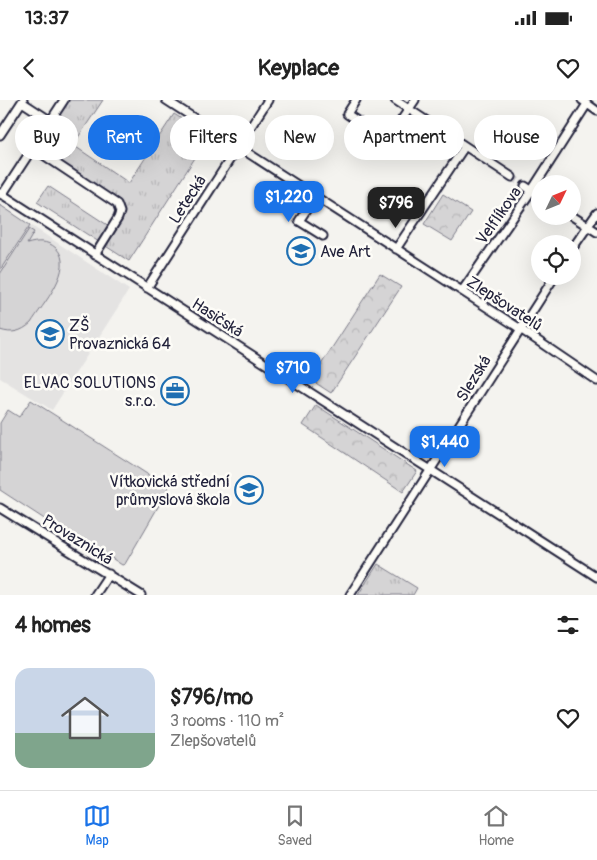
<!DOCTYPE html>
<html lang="en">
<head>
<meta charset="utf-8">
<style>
  :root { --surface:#fff; --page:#f2f2f2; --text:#222; --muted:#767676; --line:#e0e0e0; --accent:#1a73e8 }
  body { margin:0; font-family:Pangolin,sans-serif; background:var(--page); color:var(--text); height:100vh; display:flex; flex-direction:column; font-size:19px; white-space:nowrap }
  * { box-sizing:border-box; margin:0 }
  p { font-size:16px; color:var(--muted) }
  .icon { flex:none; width:28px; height:28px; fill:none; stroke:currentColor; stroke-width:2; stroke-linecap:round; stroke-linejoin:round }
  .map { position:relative; height:495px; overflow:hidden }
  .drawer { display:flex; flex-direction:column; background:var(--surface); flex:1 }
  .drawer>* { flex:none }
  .hud { position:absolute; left:15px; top:15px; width:568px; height:45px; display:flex; gap:10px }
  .needle { width:32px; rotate:47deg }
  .controls { position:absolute; left:531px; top:75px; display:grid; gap:10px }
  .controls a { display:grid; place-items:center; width:50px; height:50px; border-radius:50%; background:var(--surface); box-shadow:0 5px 20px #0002; font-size:25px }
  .price { position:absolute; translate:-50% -42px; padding:0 11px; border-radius:10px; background:var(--accent); color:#fff; font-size:16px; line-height:32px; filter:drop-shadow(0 1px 2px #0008) }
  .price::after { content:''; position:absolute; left:50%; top:30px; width:15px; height:11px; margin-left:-8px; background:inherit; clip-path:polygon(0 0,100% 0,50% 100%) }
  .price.current { background:#222; color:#fff }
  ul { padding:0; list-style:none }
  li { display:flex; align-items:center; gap:15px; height:125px; padding:0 15px }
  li+li { border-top:1px solid var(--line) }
  li span { display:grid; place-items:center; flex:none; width:140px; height:100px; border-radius:15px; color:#555 }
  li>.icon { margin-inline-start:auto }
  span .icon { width:60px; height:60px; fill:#fffc; stroke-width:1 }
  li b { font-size:21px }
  h2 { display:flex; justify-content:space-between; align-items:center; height:60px; padding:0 15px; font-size:21px }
  .chip { padding:0 18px; border-radius:22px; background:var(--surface); box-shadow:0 5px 20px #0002; font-size:18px; line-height:45px }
  .chip.current { background:var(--accent); color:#fff }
  .status { display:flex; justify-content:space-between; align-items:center; height:35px; padding:0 25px; background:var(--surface); direction:ltr }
  .status svg { height:14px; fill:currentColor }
  header { display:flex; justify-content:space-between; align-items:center; height:65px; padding:0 15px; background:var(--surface); font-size:22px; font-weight:700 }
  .tabs { display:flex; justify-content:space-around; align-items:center; height:70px; border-top:1px solid var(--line); background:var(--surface); font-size:14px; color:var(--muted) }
  .tabs a { display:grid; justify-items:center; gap:2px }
  .tabs .current { color:var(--accent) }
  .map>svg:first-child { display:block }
  .built { fill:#e4e3e2 }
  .grass { fill:url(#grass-tufts); stroke:#7c7b88 }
  .park { fill:url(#park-crowns); stroke:#7c7b88 }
  .garden { fill:#d5d4d5; stroke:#7c7b88 }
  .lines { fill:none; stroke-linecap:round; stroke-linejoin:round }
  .street-tunnel { stroke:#cac9cb; stroke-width:7; stroke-dasharray:7 3.5; stroke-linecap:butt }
  .street-casing { stroke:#22223b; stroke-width:11 }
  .street { stroke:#fdfcf7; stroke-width:7 }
  .labels { text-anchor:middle; stroke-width:5; stroke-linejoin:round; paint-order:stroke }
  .street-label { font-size:16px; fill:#22223b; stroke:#fdfcf7 }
  .poi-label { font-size:16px; fill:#22223b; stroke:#fdfcf7; text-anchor:start }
</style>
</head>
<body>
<div class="status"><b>13:37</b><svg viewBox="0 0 49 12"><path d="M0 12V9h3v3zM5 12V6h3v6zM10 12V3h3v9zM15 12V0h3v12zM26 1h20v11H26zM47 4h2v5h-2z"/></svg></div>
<header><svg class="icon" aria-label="back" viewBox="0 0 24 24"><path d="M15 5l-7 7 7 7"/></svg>Keyplace<svg class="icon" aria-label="heart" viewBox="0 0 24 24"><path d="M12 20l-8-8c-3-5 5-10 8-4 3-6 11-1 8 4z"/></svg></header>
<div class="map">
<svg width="597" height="495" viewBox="0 0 597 495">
  <defs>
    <pattern id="grass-tufts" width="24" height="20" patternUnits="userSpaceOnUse" patternTransform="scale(1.25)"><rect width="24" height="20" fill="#d5d4d5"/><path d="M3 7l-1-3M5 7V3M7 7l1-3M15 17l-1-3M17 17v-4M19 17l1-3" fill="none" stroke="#b7b6b8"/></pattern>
    <pattern id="park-crowns" width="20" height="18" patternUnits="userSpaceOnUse" patternTransform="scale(1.25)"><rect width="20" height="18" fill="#d5d4d5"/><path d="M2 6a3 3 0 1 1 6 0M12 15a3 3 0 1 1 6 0" fill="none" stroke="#b7b6b8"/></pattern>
  </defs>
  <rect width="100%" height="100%" fill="#f4f3ef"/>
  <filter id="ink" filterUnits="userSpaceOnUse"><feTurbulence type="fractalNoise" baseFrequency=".02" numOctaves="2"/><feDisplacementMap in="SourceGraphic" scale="10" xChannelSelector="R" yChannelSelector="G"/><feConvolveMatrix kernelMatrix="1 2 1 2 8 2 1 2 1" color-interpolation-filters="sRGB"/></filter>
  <g filter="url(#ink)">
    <path class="built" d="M0 105 129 190 52 310 0 278Z"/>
    <path class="grass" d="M67 0H103L73 45 129 83 174 14 209 36 129 161 104 145C112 133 126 120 122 105L36 48Z
      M48 86 109 126 99 142 37 102Z
      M378 464 417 488 413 495H358Z"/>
    <path class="park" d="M443 94 471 112 452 141 424 124Z
      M380 174 401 187 331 293 311 280Z
      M316 305 417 371 403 392 303 325Z"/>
    <path class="garden" d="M0 105 30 125 0 170Z
      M29 129 34 132 27 144C37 141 47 140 56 148 76 168 42 205 31 223 21 232 12 234 0 230V174Z
      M31 300 169 388 125 464 122 465 104 453 98 454 0 390V323L8 310 19 317Z"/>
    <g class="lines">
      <path class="street-tunnel" d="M512 77 525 86"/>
      <defs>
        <path id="street" d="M166 0 516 226 597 281
          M356 0 347 14 387 41 415 0
          M395 0 512 77
          M582 0 597 11
          M22 2 51 21
          M0 35 23 0
          M33 48 117 104 120 112 118 118 95 155
          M525 86 540 96
          M0 93 597 477
          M2 95 64 0
          M315 97 299 121 323 136
          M572 116 597 132
          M396 149 465 46
          M572 149 597 113
          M147 188 268 0
          M462 191 532 90 587 4
          M0 408 141 495
          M95 495 109 474
          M350 495 555 176"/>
      </defs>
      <use href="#street" class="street-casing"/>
      <use href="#street" class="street"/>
    </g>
  </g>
  <defs>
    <symbol id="school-ring" viewBox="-11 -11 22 22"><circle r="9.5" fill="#fdfcf7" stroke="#1f6fb2" stroke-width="1.5"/><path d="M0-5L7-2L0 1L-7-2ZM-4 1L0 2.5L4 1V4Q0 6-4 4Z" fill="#1f6fb2"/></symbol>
    <symbol id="office-ring" viewBox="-11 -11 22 22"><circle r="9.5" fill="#fdfcf7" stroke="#1f6fb2" stroke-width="1.5"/><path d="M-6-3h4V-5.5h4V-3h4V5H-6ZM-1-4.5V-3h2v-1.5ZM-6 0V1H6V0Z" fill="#1f6fb2"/></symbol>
    <symbol id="university-ring" viewBox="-11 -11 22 22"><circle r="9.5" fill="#fdfcf7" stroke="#1f6fb2" stroke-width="1.5"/><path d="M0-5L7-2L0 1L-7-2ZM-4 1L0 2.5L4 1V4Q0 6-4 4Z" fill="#1f6fb2"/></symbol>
  </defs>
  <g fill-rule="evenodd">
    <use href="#school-ring" x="285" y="135" width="32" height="32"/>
    <use href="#school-ring" x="34" y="218" width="32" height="32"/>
    <use href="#office-ring" x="159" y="275" width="32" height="32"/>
    <use href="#university-ring" x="233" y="374" width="32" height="32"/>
  </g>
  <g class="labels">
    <g class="street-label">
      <text transform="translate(187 99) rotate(-57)" y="6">Letecká</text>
      <text transform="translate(498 115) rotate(-55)" y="6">Velflíkova</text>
      <text transform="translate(505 203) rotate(33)" y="6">Zlepšovatelů</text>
      <text transform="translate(218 217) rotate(33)" y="6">Hasičská</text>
      <text transform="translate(473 278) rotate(-58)" y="6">Slezská</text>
      <text transform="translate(78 439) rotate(32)" y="6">Provaznická</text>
    </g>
    <g class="poi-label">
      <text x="320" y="157">Ave Art</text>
      <text x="69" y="231">ZŠ<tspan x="69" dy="18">Provaznická 64</tspan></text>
      <text x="156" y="288" text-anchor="end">ELVAC SOLUTIONS<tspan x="156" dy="18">s.r.o.</tspan></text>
      <text x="230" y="387" text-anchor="end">Vítkovická střední<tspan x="230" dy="18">průmyslová škola</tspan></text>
    </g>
  </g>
</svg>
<div class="controls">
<a><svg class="needle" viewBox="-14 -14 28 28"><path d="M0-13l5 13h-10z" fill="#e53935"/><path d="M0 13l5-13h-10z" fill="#767676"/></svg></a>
<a><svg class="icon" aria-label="locate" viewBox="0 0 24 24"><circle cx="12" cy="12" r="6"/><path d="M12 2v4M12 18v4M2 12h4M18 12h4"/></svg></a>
</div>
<b class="price" style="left:289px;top:123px">$1,220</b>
<b class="price current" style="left:396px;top:129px">$796</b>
<b class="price" style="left:293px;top:294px">$710</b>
<b class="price" style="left:445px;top:368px">$1,440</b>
<div class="hud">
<a class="chip">Buy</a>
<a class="chip current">Rent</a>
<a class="chip">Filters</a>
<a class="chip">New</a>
<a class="chip">Apartment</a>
<a class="chip">House</a>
</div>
</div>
<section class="drawer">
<h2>4 homes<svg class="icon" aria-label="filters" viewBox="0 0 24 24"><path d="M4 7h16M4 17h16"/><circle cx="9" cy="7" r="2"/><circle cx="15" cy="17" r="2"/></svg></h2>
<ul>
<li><span style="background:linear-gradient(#c9d6e8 65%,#7fa58c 0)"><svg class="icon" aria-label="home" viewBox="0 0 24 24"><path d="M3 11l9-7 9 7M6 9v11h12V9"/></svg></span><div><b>$796/mo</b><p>3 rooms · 110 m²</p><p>Zlepšovatelů</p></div><svg class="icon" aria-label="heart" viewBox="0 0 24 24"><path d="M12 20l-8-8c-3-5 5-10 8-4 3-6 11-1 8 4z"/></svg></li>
</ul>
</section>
<nav class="tabs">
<a class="current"><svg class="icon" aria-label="map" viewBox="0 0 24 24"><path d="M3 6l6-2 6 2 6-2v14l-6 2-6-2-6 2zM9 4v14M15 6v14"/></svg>Map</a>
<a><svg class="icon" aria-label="saved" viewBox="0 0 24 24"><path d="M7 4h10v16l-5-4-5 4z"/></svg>Saved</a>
<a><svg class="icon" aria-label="home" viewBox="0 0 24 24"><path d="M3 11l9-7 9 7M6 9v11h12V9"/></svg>Home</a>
</nav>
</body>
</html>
